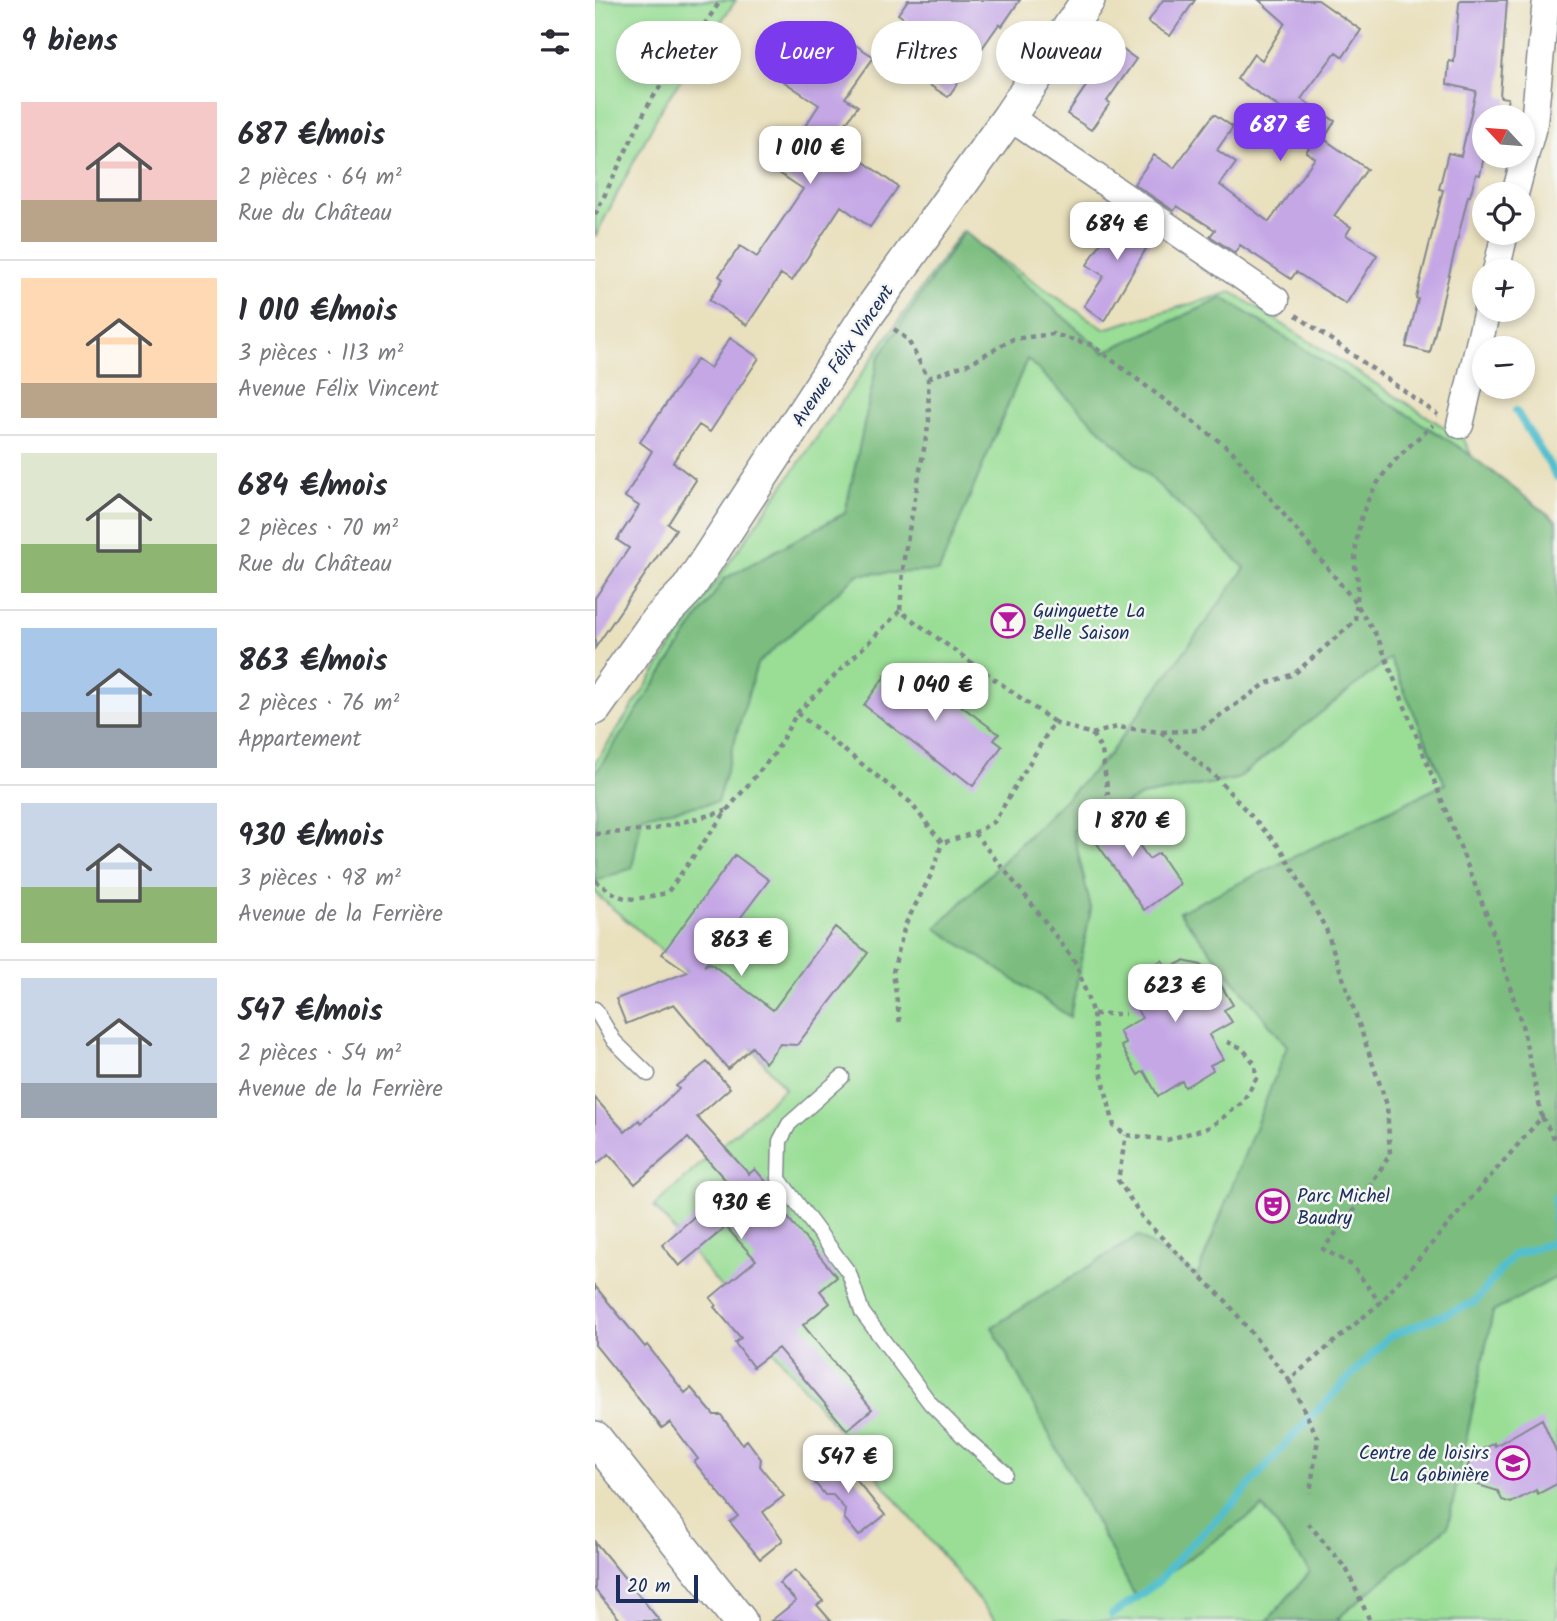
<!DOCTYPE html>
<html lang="fr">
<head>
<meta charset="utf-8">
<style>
  :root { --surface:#fff; --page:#f7f7f7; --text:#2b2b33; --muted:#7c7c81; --line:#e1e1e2; --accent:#7c3aed }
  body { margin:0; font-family:Kalam,sans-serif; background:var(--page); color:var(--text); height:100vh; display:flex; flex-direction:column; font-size:26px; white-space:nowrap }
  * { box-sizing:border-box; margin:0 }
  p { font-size:23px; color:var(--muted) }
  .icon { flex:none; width:38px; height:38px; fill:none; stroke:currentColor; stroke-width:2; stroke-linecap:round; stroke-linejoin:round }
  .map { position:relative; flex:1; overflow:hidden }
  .sheet { display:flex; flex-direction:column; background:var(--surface); width:595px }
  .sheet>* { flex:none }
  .top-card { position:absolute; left:21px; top:21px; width:665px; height:63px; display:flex; gap:14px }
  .needle { width:46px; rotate:296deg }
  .fabs { position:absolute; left:877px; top:105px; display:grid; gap:14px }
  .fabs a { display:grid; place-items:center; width:63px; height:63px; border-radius:50%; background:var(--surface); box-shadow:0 4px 10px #0003; font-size:35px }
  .scale { position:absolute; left:21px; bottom:18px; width:82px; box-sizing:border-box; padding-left:7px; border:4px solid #1b2f5e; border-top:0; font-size:19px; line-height:24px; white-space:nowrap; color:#1b2f5e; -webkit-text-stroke:5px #f6f6f2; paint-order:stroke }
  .price { position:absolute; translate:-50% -60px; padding:0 16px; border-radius:14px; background:#fff; color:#222; font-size:23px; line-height:46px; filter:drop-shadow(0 2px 4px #0008) }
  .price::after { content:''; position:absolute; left:50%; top:42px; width:21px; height:16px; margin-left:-10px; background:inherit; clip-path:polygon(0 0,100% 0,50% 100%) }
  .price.selected { background:var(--accent); color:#fff }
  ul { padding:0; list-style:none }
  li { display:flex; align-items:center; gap:21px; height:175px; padding:0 21px }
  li+li { border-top:2px solid var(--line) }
  li span { display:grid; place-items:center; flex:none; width:196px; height:140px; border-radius:0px; color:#555 }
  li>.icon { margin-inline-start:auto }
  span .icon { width:84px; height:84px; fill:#fffc; stroke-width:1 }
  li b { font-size:30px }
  h2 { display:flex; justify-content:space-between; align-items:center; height:84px; padding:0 21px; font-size:30px }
  .chip { padding:0 24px; border-radius:32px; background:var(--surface); box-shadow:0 4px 10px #0003; font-size:24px; line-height:63px }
  .chip.selected { background:var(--accent); color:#fff }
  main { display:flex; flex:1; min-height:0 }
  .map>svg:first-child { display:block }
  .green { fill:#9ade96; stroke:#5a867a; stroke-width:2 }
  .forest { fill:#7bbd7f; stroke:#4b766e; stroke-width:2 }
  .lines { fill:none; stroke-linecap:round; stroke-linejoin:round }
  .stream { stroke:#53bfce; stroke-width:8 }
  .building { fill:#c5a7e6 }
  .service-casing { stroke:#82888e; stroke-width:17 }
  .minor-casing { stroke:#82888e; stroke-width:29 }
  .tertiary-casing { stroke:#82888e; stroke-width:36 }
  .path { stroke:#82888e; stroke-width:4.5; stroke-dasharray:5 5; stroke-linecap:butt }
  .service { stroke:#fff; stroke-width:14 }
  .minor { stroke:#fff; stroke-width:26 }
  .tertiary { stroke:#fff; stroke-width:33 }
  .labels { text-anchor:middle; stroke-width:5; stroke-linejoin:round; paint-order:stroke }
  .street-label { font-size:19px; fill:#1b2f5e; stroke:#f6f6f2 }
  .poi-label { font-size:19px; fill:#1b2f5e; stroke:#f6f6f2; text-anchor:start }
</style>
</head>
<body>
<main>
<section class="sheet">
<h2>9 biens<svg class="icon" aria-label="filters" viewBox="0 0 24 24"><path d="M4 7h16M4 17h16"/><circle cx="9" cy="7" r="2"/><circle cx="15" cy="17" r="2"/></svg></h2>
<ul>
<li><span style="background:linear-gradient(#f6c9c9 70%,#b9a48a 0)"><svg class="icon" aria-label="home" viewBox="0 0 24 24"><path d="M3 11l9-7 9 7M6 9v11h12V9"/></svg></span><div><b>687 €/mois</b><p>2 pièces · 64 m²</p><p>Rue du Château</p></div></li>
<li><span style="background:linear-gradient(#ffd9b3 75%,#b9a48a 0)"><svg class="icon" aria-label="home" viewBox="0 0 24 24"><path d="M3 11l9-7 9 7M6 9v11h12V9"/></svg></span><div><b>1 010 €/mois</b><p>3 pièces · 113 m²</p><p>Avenue Félix Vincent</p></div></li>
<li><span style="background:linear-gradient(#dfe7d0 65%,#8fb573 0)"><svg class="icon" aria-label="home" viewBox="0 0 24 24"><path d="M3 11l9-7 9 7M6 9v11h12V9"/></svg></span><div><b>684 €/mois</b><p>2 pièces · 70 m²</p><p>Rue du Château</p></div></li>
<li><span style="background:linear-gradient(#a9c7e8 60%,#9aa5b1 0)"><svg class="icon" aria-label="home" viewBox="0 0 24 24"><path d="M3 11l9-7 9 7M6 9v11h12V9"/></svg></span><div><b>863 €/mois</b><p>2 pièces · 76 m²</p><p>Appartement</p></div></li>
<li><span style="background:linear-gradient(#c9d6e8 60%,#8fb573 0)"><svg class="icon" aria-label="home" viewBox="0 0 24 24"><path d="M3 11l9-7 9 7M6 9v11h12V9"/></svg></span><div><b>930 €/mois</b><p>3 pièces · 98 m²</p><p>Avenue de la Ferrière</p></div></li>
<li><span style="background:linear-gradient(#c9d6e8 75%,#9aa5b1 0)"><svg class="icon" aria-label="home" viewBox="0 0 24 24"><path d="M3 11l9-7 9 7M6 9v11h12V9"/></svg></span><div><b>547 €/mois</b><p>2 pièces · 54 m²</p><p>Avenue de la Ferrière</p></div></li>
</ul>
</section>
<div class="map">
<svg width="962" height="1621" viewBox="0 0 962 1621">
  <rect width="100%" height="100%" fill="#f6f6f2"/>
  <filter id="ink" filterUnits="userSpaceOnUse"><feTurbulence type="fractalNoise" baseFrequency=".0143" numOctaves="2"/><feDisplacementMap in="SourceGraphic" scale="14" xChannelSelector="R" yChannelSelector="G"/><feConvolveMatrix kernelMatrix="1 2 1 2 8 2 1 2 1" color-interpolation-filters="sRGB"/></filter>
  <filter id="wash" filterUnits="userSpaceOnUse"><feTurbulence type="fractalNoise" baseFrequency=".00686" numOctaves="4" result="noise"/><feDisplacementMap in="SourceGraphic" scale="28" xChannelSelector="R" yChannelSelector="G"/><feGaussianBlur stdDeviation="1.57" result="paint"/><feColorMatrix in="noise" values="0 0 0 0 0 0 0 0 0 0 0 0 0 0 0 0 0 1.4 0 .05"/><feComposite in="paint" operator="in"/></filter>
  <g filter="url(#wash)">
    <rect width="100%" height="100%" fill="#e9e0bd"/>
    <path class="green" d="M0 0H141L67 107 0 237Z
      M366 232 509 329 637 292 869 440 962 635V1621H401L59 1206 190 1088 95 975 0 893V763L115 590Z"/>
    <path class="forest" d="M369 231 509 352 628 298 867 449 962 521V1277L898 1312 853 1526 742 1619 746 1621H672L715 1572 668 1507 540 1596 397 1327 543 1236 602 1276 692 1046 584 912 850 784 795 658 642 779 546 796 478 831 496 909 475 1017 341 928 513 756 650 568 432 359 344 571 263 574 162 664 122 802 47 815 37 868 0 881V774L129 579 250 513 283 359Z"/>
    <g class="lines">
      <path class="stream" d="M921 411 962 477
        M517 1615 563 1582 593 1547 641 1501 694 1440 795 1336 880 1302 918 1255 960 1242V1198L962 1196"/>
    </g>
    <g id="blocks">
      <path class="building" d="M313 0H425L407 26 404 24 353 97 316 73 339 39 303 14Z
        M568 0H600L575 36 553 22Z
        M664 0H723L766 30 748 57 741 52 706 99 740 121 729 139 772 169 739 216 756 227 751 235 782 255 751 304 701 272 696 279 645 245 640 253 615 236 620 230 582 206 579 211 539 184 559 155 579 168 619 114 638 127 622 150 641 163 625 185 674 222 720 158 711 152 715 146 690 129 692 127 687 124 694 114 642 79 659 54 667 60 690 23Z
        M866 0H912L905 97 913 98 909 117H889V157L885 175 881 174 875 196H873L835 353 811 347 823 299 821 298 848 190 844 189 853 153 866 156 881 91 852 84 854 61 859 62 864 3Z
        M248 37 279 57 250 98 263 106 239 140 303 187 275 227 246 206 197 281 186 274 152 325 114 300 128 279 124 276 145 246 162 257 208 189 181 171 224 105 188 81 198 65 220 79Z
        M520 44 541 59 512 101 515 103 496 130 472 114Z
        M525 212 559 235 509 321 489 306 509 276 492 265Z
        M135 338 164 358 115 432 104 425 78 462 101 480 73 524 81 529 0 648V598L34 548 22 540 44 506 30 497 57 451 45 442 102 359 115 368Z
        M298 665 306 671 311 665 404 734 399 740 407 746 378 786 360 772 358 774 269 705Z
        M517 806 554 859 564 853 585 884 549 910 489 825Z
        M140 855 174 880 109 966 115 963 178 1010 240 927 273 953 202 1045 185 1044 170 1063 157 1047 133 1069 79 1004 31 1024 21 999 93 972 67 954Z
        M567 960 573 969 588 961 606 965 615 981 621 977 638 1005 629 1010 637 1022 614 1035 628 1059 615 1065 618 1070 590 1087 587 1081 563 1096 549 1071 543 1075 526 1046 531 1044 524 1031 547 1018 533 995 545 988 538 977Z
        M112 1062 135 1088 102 1117 154 1174 160 1169 179 1191 176 1193 187 1205 184 1207 242 1277 225 1291 235 1303 208 1325 277 1409 252 1430 183 1348 158 1367 140 1343 146 1338 119 1307 121 1305 115 1298 161 1260 131 1227 84 1266 67 1245 135 1185 93 1138 40 1184 14 1154 0 1165V1098L30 1132 44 1120 46 1123 84 1089 81 1086Z
        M0 1286 50 1347 52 1345 90 1393 96 1388 119 1415H126L147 1444 152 1440 166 1459 165 1466 189 1496 168 1512 188 1540 165 1559 135 1522 143 1516 99 1462 103 1459 75 1422 67 1428 0 1345Z
        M947 1419 962 1453V1484L943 1494 941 1490 916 1503 907 1500 903 1491 880 1484 872 1468 877 1455 899 1443 900 1446Z
        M240 1454 290 1515 264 1536 249 1518 250 1509 238 1495H230L214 1476Z
        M0 1542 65 1621H26L0 1590Z
        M200 1570 228 1601 222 1605 236 1621H176L201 1601 184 1583Z"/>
    </g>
  </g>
  <g filter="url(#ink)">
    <use href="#blocks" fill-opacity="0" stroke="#82888e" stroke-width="2"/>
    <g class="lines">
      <defs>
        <path id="service" d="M0 1009 19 1041 53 1074
          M247 1077 194 1124 185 1141 184 1179 254 1273 267 1312 335 1403 370 1438 410 1473"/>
        <path id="minor" d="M414 117 681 300
          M920 194 939 123 951 0
          M901 271 910 233
          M865 425 892 310"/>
        <path id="tertiary" d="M0 708 61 622 93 589 272 315 414 117 493 0
          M0 1438 145 1621"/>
      </defs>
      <use href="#service" class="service-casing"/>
      <use href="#minor" class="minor-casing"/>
      <use href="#tertiary" class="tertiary-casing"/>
      <path class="path" d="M0 215 52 107 76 69 91 52 126 0
        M701 315 843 415
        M299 329 313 340 333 378 334 421 309 558 305 611
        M333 378 375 363 418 339 458 334 497 345 637 451 761 603 783 638 895 923 927 1025 947 1117 785 1303 694 1380 631 1301 549 1220 523 1180 531 1135
        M202 713 315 802 347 843 337 873 310 925 298 972 305 1024
        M459 722 497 734 507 751 513 795
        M567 732 604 730 672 683 699 674 760 621C761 608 763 595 763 583 763 575 759 569 760 561 762 496 791 465 838 425
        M497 734 522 727 566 732 620 776 687 850 731 929 792 1105 795 1154 764 1204 728 1249 757 1265 785 1303
        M379 833 433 899 481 963 498 1014H530
        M0 834 56 830 131 811
        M0 880C31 905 34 900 72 893L132 810 179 754 202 713 305 611 459 722 399 822 379 833 347 843
        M498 1014 506 1071 519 1126 531 1135 572 1140 615 1127 647 1103 661 1079 660 1064 647 1048 630 1041
        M947 1117 962 1143
        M694 1380 723 1438 715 1493
        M713 1523 752 1570 775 1621"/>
      <use href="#service" class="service"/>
      <use href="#minor" class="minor"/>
      <use href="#tertiary" class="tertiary"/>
    </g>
  </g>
  <defs>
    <symbol id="bar-ring" viewBox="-11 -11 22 22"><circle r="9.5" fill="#f6f6f2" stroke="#b5179e" stroke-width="1.5"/><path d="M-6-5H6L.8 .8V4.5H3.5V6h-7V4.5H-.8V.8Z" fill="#b5179e"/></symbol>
    <symbol id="theatre-ring" viewBox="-11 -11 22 22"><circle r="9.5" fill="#f6f6f2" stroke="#b5179e" stroke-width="1.5"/><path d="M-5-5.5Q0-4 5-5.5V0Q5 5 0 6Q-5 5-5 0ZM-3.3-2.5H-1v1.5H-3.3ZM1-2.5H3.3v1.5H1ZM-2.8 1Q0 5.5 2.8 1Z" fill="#b5179e"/></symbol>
    <symbol id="school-ring" viewBox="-11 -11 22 22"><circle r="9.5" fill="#f6f6f2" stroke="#b5179e" stroke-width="1.5"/><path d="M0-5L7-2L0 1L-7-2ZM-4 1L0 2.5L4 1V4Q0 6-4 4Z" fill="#b5179e"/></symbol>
  </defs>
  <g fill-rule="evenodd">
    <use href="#bar-ring" x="394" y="602" width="38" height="38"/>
    <use href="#theatre-ring" x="659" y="1187" width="38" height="38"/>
    <use href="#school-ring" x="899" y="1444" width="38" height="38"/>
  </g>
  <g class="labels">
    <g class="street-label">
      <text transform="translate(247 355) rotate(-56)" y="7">Avenue Félix Vincent</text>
    </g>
    <g class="poi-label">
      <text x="438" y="617">Guinguette La<tspan x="438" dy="22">Belle Saison</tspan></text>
      <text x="702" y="1202">Parc Michel<tspan x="702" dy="22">Baudry</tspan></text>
      <text x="894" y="1459" text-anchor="end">Centre de loisirs<tspan x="894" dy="22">La Gobinière</tspan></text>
    </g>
  </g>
</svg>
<div class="fabs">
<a><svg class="needle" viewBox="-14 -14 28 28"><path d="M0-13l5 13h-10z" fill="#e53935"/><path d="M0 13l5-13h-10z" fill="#7c7c81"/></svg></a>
<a><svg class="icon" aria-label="locate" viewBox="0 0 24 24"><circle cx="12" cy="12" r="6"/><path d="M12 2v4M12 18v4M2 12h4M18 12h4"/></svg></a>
<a>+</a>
<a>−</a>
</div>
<div class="scale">20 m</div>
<b class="price selected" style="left:685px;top:163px">687 €</b>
<b class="price" style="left:215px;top:186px">1 010 €</b>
<b class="price" style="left:522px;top:262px">684 €</b>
<b class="price" style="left:340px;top:723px">1 040 €</b>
<b class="price" style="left:537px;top:859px">1 870 €</b>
<b class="price" style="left:146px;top:978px">863 €</b>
<b class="price" style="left:580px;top:1024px">623 €</b>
<b class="price" style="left:146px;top:1241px">930 €</b>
<b class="price" style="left:253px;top:1495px">547 €</b>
<div class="top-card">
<a class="chip">Acheter</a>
<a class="chip selected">Louer</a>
<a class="chip">Filtres</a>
<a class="chip">Nouveau</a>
</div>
</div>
</main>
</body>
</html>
